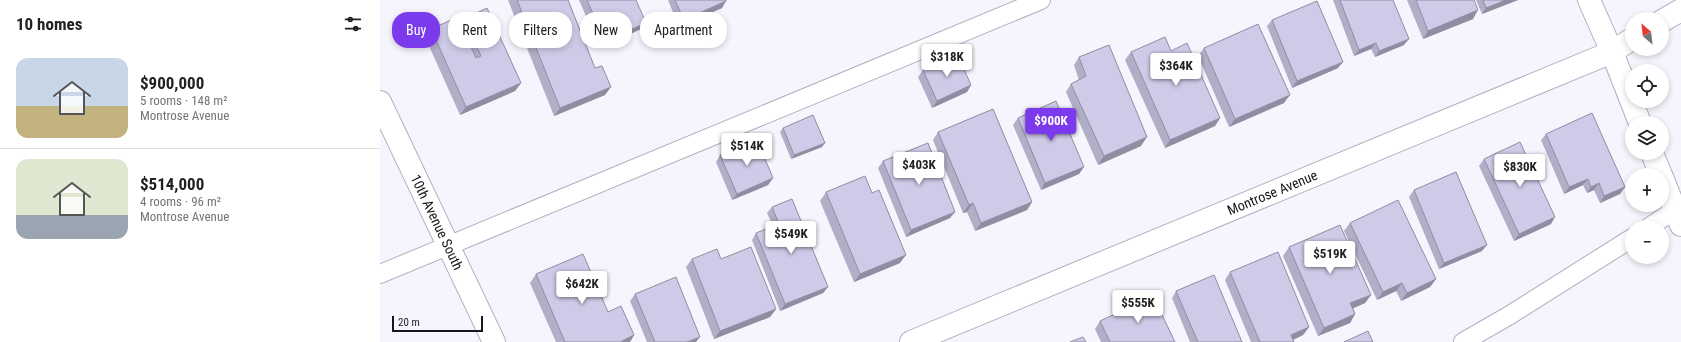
<!DOCTYPE html>
<html lang="en">
<head>
<meta charset="utf-8">
<style>
  :root { --surface:#fff; --page:#f6f6f6; --text:#202124; --muted:#757577; --line:#e0e0e0; --accent:#7c3aed }
  body { margin:0; font-family:"Roboto Condensed",sans-serif; background:var(--page); color:var(--text); height:100vh; display:flex; flex-direction:column; font-size:15px; white-space:nowrap }
  * { box-sizing:border-box; margin:0 }
  p { font-size:13px; color:var(--muted) }
  .icon { flex:none; width:22px; height:22px; fill:none; stroke:currentColor; stroke-width:2; stroke-linecap:round; stroke-linejoin:round }
  .map { position:relative; flex:1; overflow:hidden }
  .details { display:flex; flex-direction:column; background:var(--surface); width:380px }
  .details>* { flex:none }
  .hud { position:absolute; left:12px; top:12px; width:380px; height:36px; display:flex; gap:8px }
  .needle { width:26px; rotate:332deg }
  .controls { position:absolute; left:1245px; top:12px; display:grid; gap:8px }
  .controls a { display:grid; place-items:center; width:44px; height:44px; border-radius:50%; background:var(--surface); box-shadow:0 2px 6px #0003; font-size:20px }
  .scale { position:absolute; left:12px; bottom:10px; width:91px; box-sizing:border-box; padding-left:4px; border:2px solid #17161d; border-top:0; font-size:11px; line-height:14px; white-space:nowrap; color:#17161d; -webkit-text-stroke:3px #f6f5fd; paint-order:stroke }
  .price { position:absolute; translate:-50% -34px; padding:0 9px; border-radius:4px; background:#fff; color:#222; font-size:13px; line-height:26px; filter:drop-shadow(0 1px 2px #0008) }
  .price::after { content:''; position:absolute; left:50%; top:24px; width:12px; height:9px; margin-left:-6px; background:inherit; clip-path:polygon(0 0,100% 0,50% 100%) }
  .price.active { background:var(--accent); color:#fff }
  ul { padding:0; list-style:none }
  li { display:flex; align-items:center; gap:12px; height:100px; padding:0 16px }
  li+li { border-top:1px solid var(--line) }
  li span { display:grid; place-items:center; flex:none; width:112px; height:80px; border-radius:12px; color:#555 }
  li>.icon { margin-inline-start:auto }
  span .icon { width:48px; height:48px; fill:#fffc; stroke-width:1 }
  li b { font-size:17px }
  h2 { display:flex; justify-content:space-between; align-items:center; height:48px; padding:0 16px; font-size:17px }
  .tag { padding:0 14px; border-radius:16px; background:var(--surface); box-shadow:0 2px 6px #0003; font-size:14px; line-height:36px }
  .tag.active { background:var(--accent); color:#fff }
  main { display:flex; flex:1; min-height:0 }
  .map>svg:first-child { display:block }
  .lines { fill:none; stroke-linecap:round; stroke-linejoin:round }
  .lane-casing { stroke:#b1afc2; stroke-width:20 }
  .street-casing { stroke:#b1afc2; stroke-width:24 }
  .secondary-casing { stroke:#b1afc2; stroke-width:24 }
  .lane { stroke:#fff; stroke-width:18 }
  .street { stroke:#fff; stroke-width:22 }
  .secondary { stroke:#fff; stroke-width:22 }
  .wall { fill:#b1aec7 }
  .shaded-wall { fill:#908da2 }
  .building { fill:#cecae7; stroke:#908da2 }
  .labels { text-anchor:middle; stroke-width:3.5; stroke-linejoin:round; paint-order:stroke }
  .street-label { font-size:14px; fill:#17161d; stroke:#f6f5fd }
</style>
</head>
<body>
<main>
<section class="details">
<h2>10 homes<svg class="icon" aria-label="filters" viewBox="0 0 24 24"><path d="M4 7h16M4 17h16"/><circle cx="9" cy="7" r="2"/><circle cx="15" cy="17" r="2"/></svg></h2>
<ul>
<li><span style="background:linear-gradient(#c9d6e8 60%,#c2b280 0)"><svg class="icon" aria-label="home" viewBox="0 0 24 24"><path d="M3 11l9-7 9 7M6 9v11h12V9"/></svg></span><div><b>$900,000</b><p>5 rooms · 148 m²</p><p>Montrose Avenue</p></div></li>
<li><span style="background:linear-gradient(#dfe7d0 70%,#9aa5b1 0)"><svg class="icon" aria-label="home" viewBox="0 0 24 24"><path d="M3 11l9-7 9 7M6 9v11h12V9"/></svg></span><div><b>$514,000</b><p>4 rooms · 96 m²</p><p>Montrose Avenue</p></div></li>
</ul>
</section>
<div class="map">
<svg width="1301" height="342" viewBox="0 0 1301 342">
  <rect width="100%" height="100%" fill="#f6f5fd"/>
  <g class="lines">
    <defs>
      <path id="lane" d="M1269 227 1295 210
        M0 274 661 0
        M1083 342 1130 315 1252 238"/>
      <g id="street">
        <path d="M1209 0 1232 52 1260 123"/>
        <path d="M1282 21 1301 10"/>
        <path d="M1272 153 1281 175"/>
        <path d="M1282 177 1301 225"/>
        <path id="s1" d="M531 342 1232 52 1252 39"/>
      </g>
      <g id="secondary">
        <path id="s2" d="M0 102 114 342"/>
      </g>
    </defs>
    <use href="#lane" class="lane-casing"/>
    <use href="#street" class="street-casing"/>
    <use href="#secondary" class="secondary-casing"/>
    <use href="#lane" class="lane"/>
    <use href="#street" class="street"/>
    <use href="#secondary" class="secondary"/>
  </g>
  <path class="wall" d="M128 0H188L215 68 225 95 174 116Z
    M199 0H256L261 29 220 48Z
    M288 0H346L342 8 299 27Z
    M953 0H1013L1024 45 995 57 991 49 974 56Z
    M1027 0H1094L1093 19 1043 39Z
    M1096 0H1138L1102 14Z
    M84 19 141 83 135 91 80 115 45 37 51 29 81 24Z
    M892 20 958 68 912 88 887 26Z
    M824 48 904 103 849 127 818 56Z
    M751 52 840 118 835 126 785 148 745 60Z
    M699 57 761 146 718 165 686 92 691 84 699 80 694 65Z
    M543 70 591 85 587 92 552 108 538 77Z
    M638 118 704 167 699 174 661 190 633 125Z
    M403 128 442 147 411 159 400 132Z
    M558 132 652 202 647 210 595 231 587 212 583 213 553 140Z
    M1166 134 1245 187 1240 194 1220 203 1214 190 1207 193 1203 185 1184 194 1161 140Z
    M340 155 393 178 388 185 352 200 336 162Z
    M1104 159 1171 224 1134 241 1099 166Z
    M503 161 570 218 526 237 498 168Z
    M1034 190 1102 251 1059 269 1029 197Z
    M446 192 520 263 474 282 440 201Z
    M392 207 448 287 443 293 400 311 372 240 376 233 393 226 387 213Z
    M970 223 1056 279 1050 287 1021 301 1016 291 997 300 964 231Z
    M909 247 991 295 985 303 973 308 975 314 970 323 938 336 903 256Z
    M312 259H341L396 309 390 317 334 339 306 267Z
    M850 272 929 327 923 335 913 340 914 342H871L845 280Z
    M156 274 254 335 250 342H176L150 283Z
    M796 291 862 342H810L792 298Z
    M255 294 316 342H267L250 301Z
    M720 321 795 342H721L715 329Z"/>
  <path class="shaded-wall" d="M1126 0H1138L1102 14 1106 8Z
    M346 1 342 8 299 27 304 20Z
    M1098 10 1093 19 1043 39 1048 31Z
    M266 23 261 29 220 48 225 41Z
    M1029 39 1024 45 995 57 999 51Z
    M996 43 991 49 974 56 979 50Z
    M963 62 958 68 912 88 917 81Z
    M141 83 135 91 80 115 86 107Z
    M591 85 587 92 552 108 557 101Z
    M231 87 225 95 174 116 180 108Z
    M910 95 904 103 849 127 855 119Z
    M840 118 835 126 785 148 790 140Z
    M767 137 761 146 718 165 724 156Z
    M445 143 442 147 411 159 414 155Z
    M704 167 699 174 661 190 665 183Z
    M393 178 388 185 352 200 357 194Z
    M1208 179 1203 185 1184 194 1189 187Z
    M1219 183 1214 190 1207 193 1211 187Z
    M1245 187 1240 194 1220 203 1224 196Z
    M652 202 647 210 595 231 601 223Z
    M593 203 587 212 583 213 589 205Z
    M575 212 570 218 526 237 531 230Z
    M1175 217 1171 224 1134 241 1139 234Z
    M1107 245 1102 251 1059 269 1064 263Z
    M526 255 520 263 474 282 480 274Z
    M1056 279 1050 287 1021 301 1027 293Z
    M1022 283 1016 291 997 300 1003 292Z
    M448 287 443 293 400 311 405 304Z
    M991 295 985 303 965 312 970 303Z
    M396 309 390 317 334 339 340 331Z
    M975 314 970 323 938 336 944 328Z
    M929 327 923 335 908 342 911 335Z
    M254 335 250 342H241L242 341Z
    M320 337 316 342H307Z"/>
  <path class="building" d="M137 0H188L215 68 222 66 231 87 180 108Z
    M207 0H256L266 23 225 41Z
    M295 0H346V1L304 20Z
    M960 0H1013L1029 39 999 51 996 43 979 50Z
    M1036 0H1094L1098 10 1048 31Z
    M1103 0H1126L1106 8Z
    M937 1 963 62 917 81 892 20Z
    M107 8 141 83 86 107 51 29 78 17 96 58 101 56 84 19Z
    M878 24 910 95 855 119 824 48Z
    M785 37 791 51 807 43 840 118 790 140 751 52Z
    M729 45 767 137 724 156 691 84 706 76 699 57Z
    M577 54 591 85 557 101 543 70Z
    M676 101 704 167 665 183 638 118Z
    M613 109 652 202 601 223 593 203 589 205 558 132Z
    M1212 113 1245 187 1224 196 1219 183 1211 187 1208 179 1189 187 1166 134Z
    M433 115 445 143 414 155 403 128Z
    M377 140 393 178 357 194 340 155Z
    M1140 142 1175 217 1139 234 1104 159Z
    M548 143 575 212 531 230 503 161Z
    M1076 172 1107 245 1064 263 1034 190Z
    M485 176 492 193 499 190 526 255 480 274 446 192Z
    M412 199 448 287 405 304 376 233 399 224 392 207Z
    M1018 200 1056 279 1027 293 1022 283 1003 292 970 223Z
    M960 225 991 295 970 303 975 314 944 328 909 247Z
    M371 247 396 309 340 331 312 259 337 249 341 259Z
    M898 252 929 327 911 335 914 342H880L850 272Z
    M203 254 228 312 241 306 254 335 242 341V342H185L156 274Z
    M834 275 862 342H818L796 291Z
    M296 277 320 337 307 342H275L255 294Z
    M773 296 795 342H730L720 321Z
    M988 331 993 342H964Z
    M703 337 706 342H690Z"/>
  <g class="labels">
    <g class="street-label">
      <text dy="5" stroke="none"><textPath href="#s1" startOffset="391">Montrose Avenue</textPath></text>
      <text dy="5" stroke="none"><textPath href="#s2" startOffset="133">10th Avenue South</textPath></text>
    </g>
  </g>
</svg>
<div class="controls">
<a><svg class="needle" viewBox="-14 -14 28 28"><path d="M0-13l5 13h-10z" fill="#e53935"/><path d="M0 13l5-13h-10z" fill="#757577"/></svg></a>
<a><svg class="icon" aria-label="locate" viewBox="0 0 24 24"><circle cx="12" cy="12" r="6"/><path d="M12 2v4M12 18v4M2 12h4M18 12h4"/></svg></a>
<a><svg class="icon" aria-label="layers" viewBox="0 0 24 24"><path d="M12 4l9 5-9 5-9-5zM3 14l9 5 9-5"/></svg></a>
<a>+</a>
<a>−</a>
</div>
<div class="scale">20 m</div>
<b class="price" style="left:567px;top:78px">$318K</b>
<b class="price" style="left:796px;top:87px">$364K</b>
<b class="price active" style="left:671px;top:142px">$900K</b>
<b class="price" style="left:367px;top:167px">$514K</b>
<b class="price" style="left:539px;top:186px">$403K</b>
<b class="price" style="left:1140px;top:188px">$830K</b>
<b class="price" style="left:411px;top:255px">$549K</b>
<b class="price" style="left:950px;top:275px">$519K</b>
<b class="price" style="left:202px;top:305px">$642K</b>
<b class="price" style="left:758px;top:324px">$555K</b>
<div class="hud">
<a class="tag active">Buy</a>
<a class="tag">Rent</a>
<a class="tag">Filters</a>
<a class="tag">New</a>
<a class="tag">Apartment</a>
</div>
</div>
</main>
</body>
</html>
